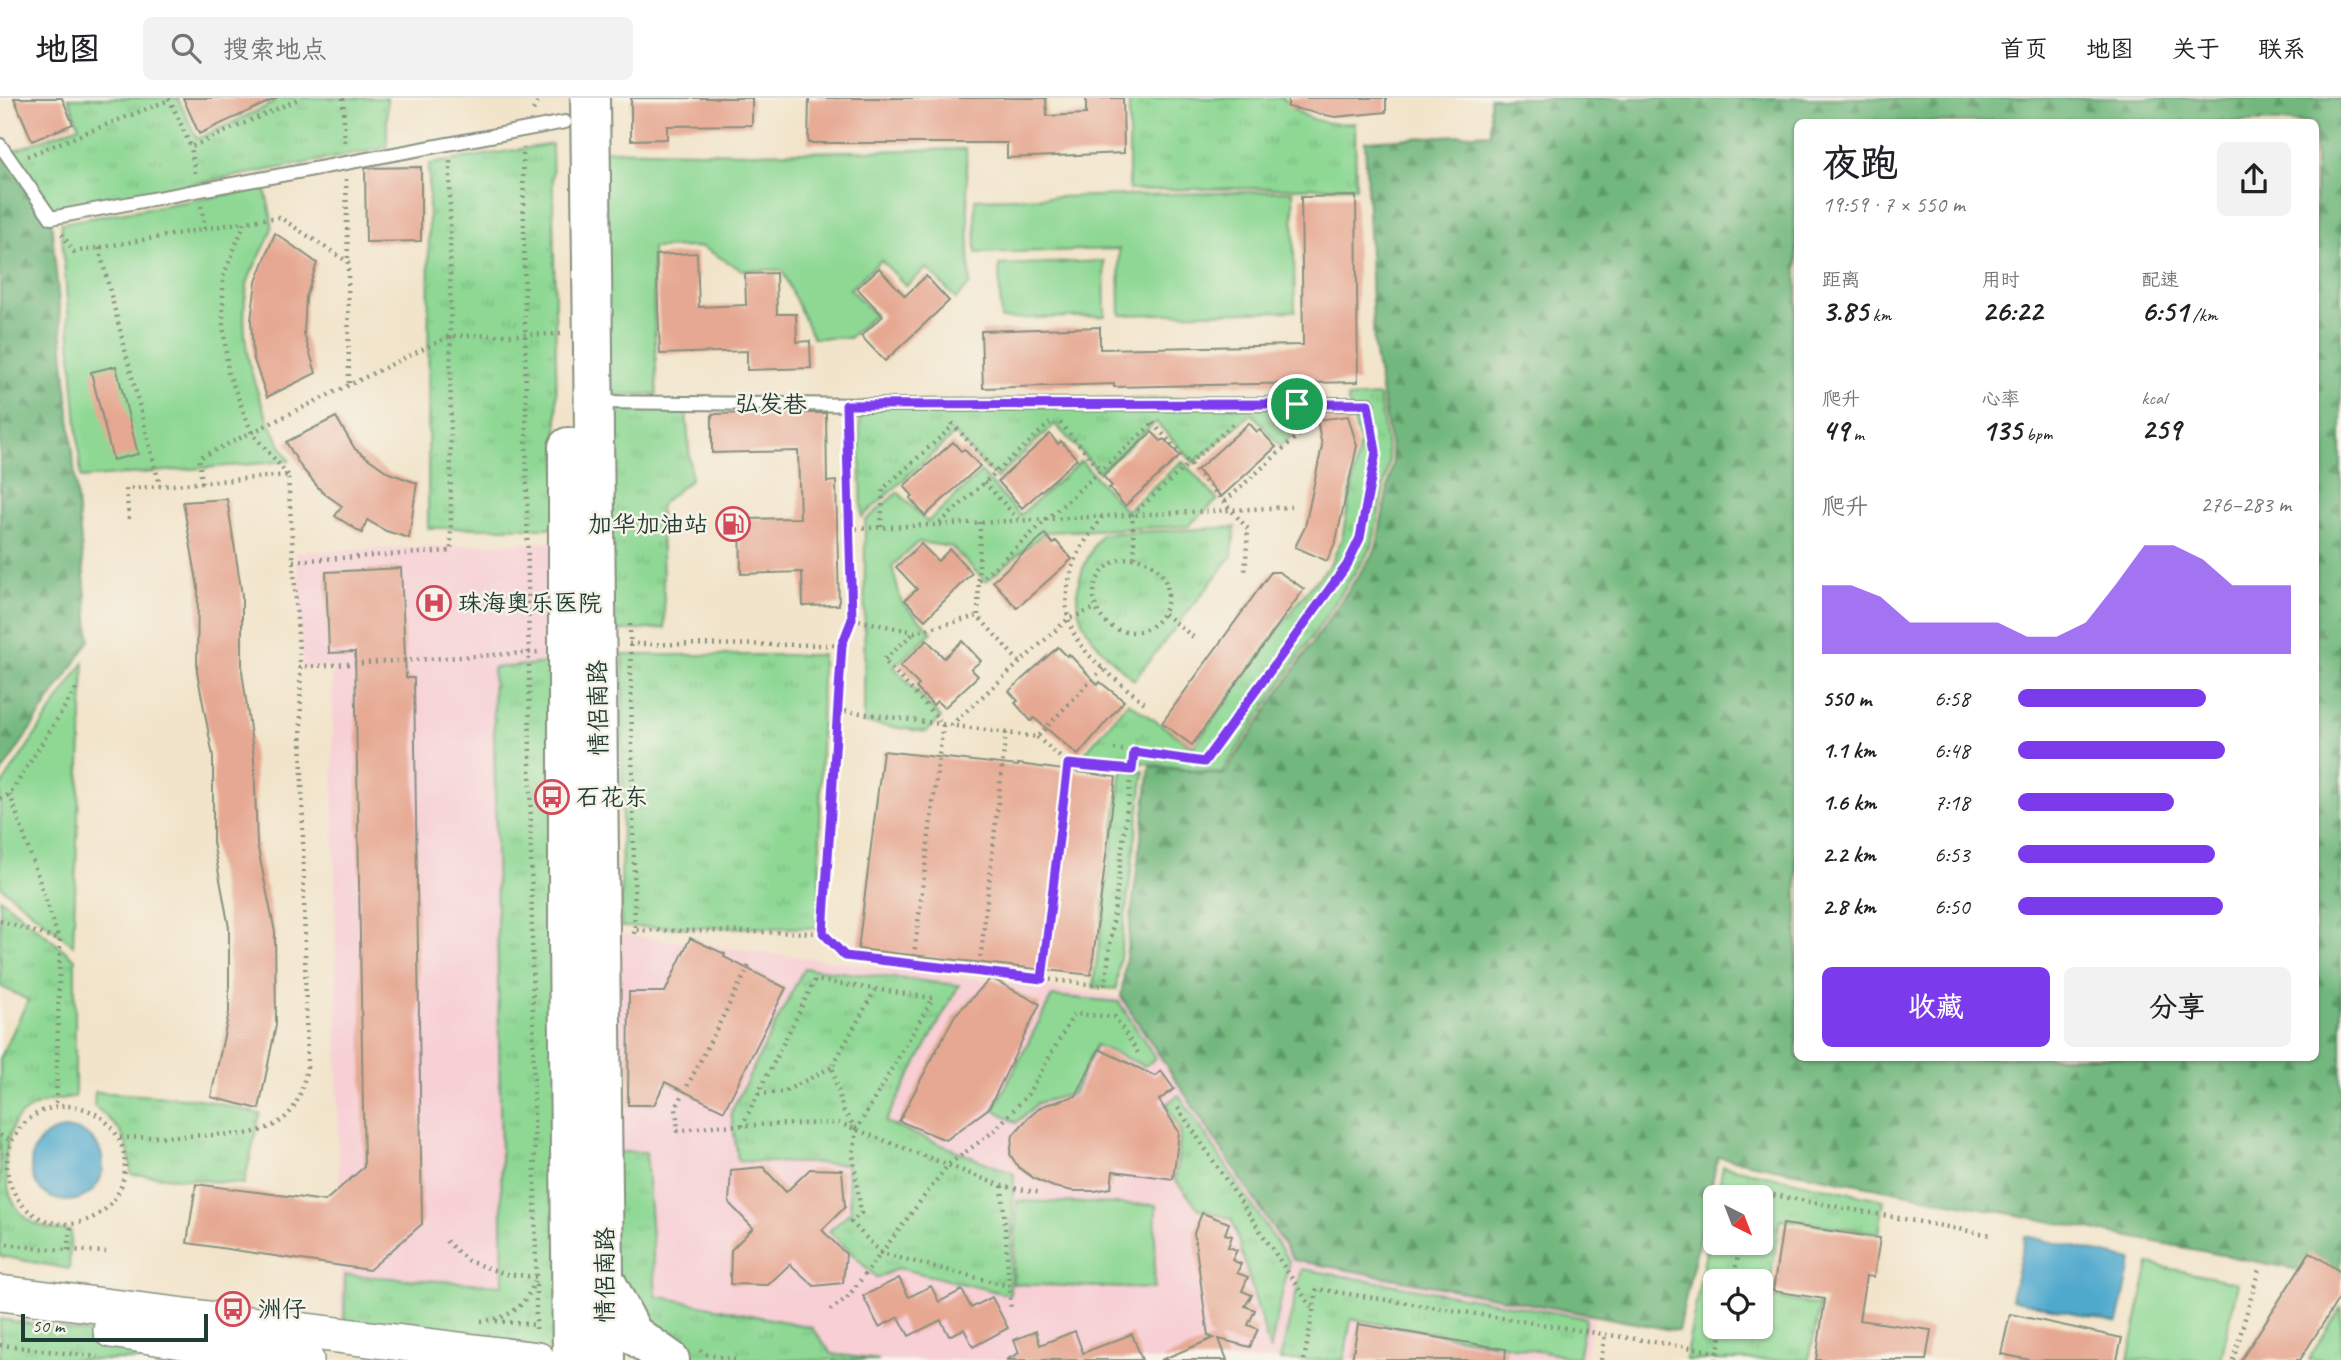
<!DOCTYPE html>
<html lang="zh">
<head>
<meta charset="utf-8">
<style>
  :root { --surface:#fff; --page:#f2f2f2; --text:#202124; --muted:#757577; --line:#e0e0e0; --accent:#7c3aed }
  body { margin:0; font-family:Caveat,"LXGW WenKai TC",sans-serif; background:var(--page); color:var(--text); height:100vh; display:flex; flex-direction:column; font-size:26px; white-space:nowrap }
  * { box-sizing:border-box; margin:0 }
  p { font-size:23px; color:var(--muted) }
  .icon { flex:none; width:38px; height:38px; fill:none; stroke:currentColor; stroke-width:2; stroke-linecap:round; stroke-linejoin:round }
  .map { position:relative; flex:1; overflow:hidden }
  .details { position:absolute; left:1794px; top:21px; width:525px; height:942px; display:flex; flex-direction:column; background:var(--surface); border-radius:10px; box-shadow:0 2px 5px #0004 }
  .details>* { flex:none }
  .needle { width:46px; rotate:138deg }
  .fabs { position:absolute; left:1703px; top:1087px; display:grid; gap:14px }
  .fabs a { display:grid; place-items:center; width:70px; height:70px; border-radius:10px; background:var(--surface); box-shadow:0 2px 5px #0004; font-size:35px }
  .scale { position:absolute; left:21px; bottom:18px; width:187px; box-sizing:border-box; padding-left:7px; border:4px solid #1f3d34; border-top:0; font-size:19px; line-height:24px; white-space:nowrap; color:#1f3d34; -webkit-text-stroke:5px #f7f3e8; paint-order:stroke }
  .pin { position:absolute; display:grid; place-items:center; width:60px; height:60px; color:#fff; margin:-30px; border:4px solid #fff; border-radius:50%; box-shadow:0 2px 7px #0007 }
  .round { display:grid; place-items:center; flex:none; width:74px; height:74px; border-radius:10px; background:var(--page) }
  .overview { display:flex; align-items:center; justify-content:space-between; height:119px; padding:0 28px }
  h1 { font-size:38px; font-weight:700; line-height:52px }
  .figures { display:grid; grid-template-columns:repeat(3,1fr); gap:10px; height:119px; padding:7px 28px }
  .figures div { display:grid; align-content:center }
  .figures b { font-size:30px; font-weight:700 }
  .figures small { font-size:19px; font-weight:400 }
  .figures p { font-size:19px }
  .chart { height:196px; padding:14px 28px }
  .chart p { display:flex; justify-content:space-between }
  .chart svg { width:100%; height:126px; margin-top:7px; fill:var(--accent); opacity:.7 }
  .button { display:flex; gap:14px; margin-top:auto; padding:14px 28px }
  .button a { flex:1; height:80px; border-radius:10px; background:var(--accent); color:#fff; font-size:28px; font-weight:700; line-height:80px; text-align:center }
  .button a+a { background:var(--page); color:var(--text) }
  ul { padding:0 28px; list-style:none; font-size:23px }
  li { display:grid; grid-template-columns:112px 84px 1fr; align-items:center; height:52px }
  li i { height:18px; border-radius:9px; background:var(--accent) }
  header { display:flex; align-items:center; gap:42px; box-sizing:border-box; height:98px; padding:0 35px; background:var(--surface); border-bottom:2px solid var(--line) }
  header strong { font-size:33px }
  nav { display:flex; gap:38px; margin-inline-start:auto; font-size:24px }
  .search { width:490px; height:63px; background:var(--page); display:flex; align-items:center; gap:18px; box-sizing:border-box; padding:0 24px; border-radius:10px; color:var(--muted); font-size:26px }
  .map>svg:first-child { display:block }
</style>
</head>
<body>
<header>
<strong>地图</strong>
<div class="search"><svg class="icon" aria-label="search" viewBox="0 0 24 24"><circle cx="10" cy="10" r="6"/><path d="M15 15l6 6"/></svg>搜索地点</div>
<nav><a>首页</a><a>地图</a><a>关于</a><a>联系</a></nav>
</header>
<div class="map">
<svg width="2341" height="1262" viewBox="0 0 2341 1262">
  <defs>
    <pattern id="grass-tufts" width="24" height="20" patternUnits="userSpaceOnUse" patternTransform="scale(1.75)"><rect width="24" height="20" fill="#8ed894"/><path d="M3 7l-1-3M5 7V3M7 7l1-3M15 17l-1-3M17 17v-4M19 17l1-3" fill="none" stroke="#7aba80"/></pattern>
    <pattern id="forest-firs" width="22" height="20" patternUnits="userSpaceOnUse" patternTransform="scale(1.75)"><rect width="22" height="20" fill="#72b87e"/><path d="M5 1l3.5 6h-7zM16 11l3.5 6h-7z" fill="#5d9768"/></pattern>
  </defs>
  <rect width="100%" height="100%" fill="#f7f3e8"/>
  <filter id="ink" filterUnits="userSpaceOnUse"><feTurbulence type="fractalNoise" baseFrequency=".0143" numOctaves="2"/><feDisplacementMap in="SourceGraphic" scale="14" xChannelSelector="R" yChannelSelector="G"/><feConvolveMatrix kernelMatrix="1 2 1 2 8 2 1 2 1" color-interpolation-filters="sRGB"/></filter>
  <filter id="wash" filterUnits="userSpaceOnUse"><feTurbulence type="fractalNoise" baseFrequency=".00686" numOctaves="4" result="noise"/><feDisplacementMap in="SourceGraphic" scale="28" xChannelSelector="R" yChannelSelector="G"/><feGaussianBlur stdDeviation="1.57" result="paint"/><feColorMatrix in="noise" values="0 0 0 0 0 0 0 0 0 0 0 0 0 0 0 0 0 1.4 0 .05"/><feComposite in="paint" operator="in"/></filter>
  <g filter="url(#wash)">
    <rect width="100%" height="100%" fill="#f2e4ca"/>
    <g fill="#f7cfd5">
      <path d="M568 443 572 1262 341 1237 332 570 303 571 297 454Z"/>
      <path d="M601 834 1120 899 1294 1162 1594 1218 1584 1262H670L633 1236Z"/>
    </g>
    <g fill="url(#grass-tufts)" stroke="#568a64" stroke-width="2" fill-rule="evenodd">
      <path d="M68 0H178L197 41 274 5 272 0H387V50L53 112 13 53 79 28Z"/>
      <path d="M1158 0H1283C1303 23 1326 27 1355 25L1356 89 1129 92V2Z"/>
      <path d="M552 46 559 430H428L429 66Z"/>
      <path d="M1379 298 1389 363 1372 449 1221 675 1083 657 1128 604 1193 649 1306 494 1330 467 1342 440 1360 345 1347 300Z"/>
      <path d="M1307 299 1309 323 1280 348 1252 315 1194 365 1156 324 1099 374 1055 326 996 381 955 336 862 419 859 304Z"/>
      <path d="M686 309 691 381 660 407 665 530 603 534 601 311Z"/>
      <path d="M1235 429 1232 458 1134 582C1077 532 1057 506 1101 436Z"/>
      <path d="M623 557H822L819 830 621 829Z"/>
      <path d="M560 564 567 1262 344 1233 345 1177 503 1187 493 570Z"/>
      <path d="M1122 671 1144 673 1116 891 1093 889Z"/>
      <path d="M0 800 75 861V999C56 1001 30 1005 16 1022 0 1051 0 1102 30 1123 42 1130 57 1132 71 1133L69 1171 0 1158V961L28 902 0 888Z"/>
      <path d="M804 870 959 887 885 1024 1014 1076 1010 1197 898 1170 877 1180 829 1133 851 1113 846 1066 738 1063 731 1014Z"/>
      <path d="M95 994 200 1001 260 1016 244 1086 131 1076C130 1041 121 1030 94 1008Z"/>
      <path d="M1179 997 1289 1163 1270 1253 1232 1121 1199 1111 1175 1082 1181 1034 1166 1006Z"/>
      <path d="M612 1054H646L656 1198 811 1229 832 1256 879 1262H680L611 1178Z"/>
      <path d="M1723 1068 1884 1102 1879 1135 1780 1121 1768 1198 1820 1208 1809 1262H1685L1715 1107V1144H1760V1099H1717ZM1715 1183H1760V1228H1715Z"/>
      <path d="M1302 1171 1586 1220 1578 1260 1351 1221 1344 1262H1280Z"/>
      <path d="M2341 1209V1262H2308Z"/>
      <path d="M0 1221 261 1262H0Z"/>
    </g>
    <g fill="url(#forest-firs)" stroke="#487a59" stroke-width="2" fill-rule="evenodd">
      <path d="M1490 0H2341V1180L1718 1059 1678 1233 1294 1162 1121 899 1150 668 1223 677 1376 451 1393 363 1374 250 1365 43 1490 35ZM1797 24H2315V959H1797Z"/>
      <path d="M0 48 51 120 90 542 0 677Z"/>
    </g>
    <g fill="#8ed894" stroke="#568a64" stroke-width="2">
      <path d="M966 51 970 186 956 201 927 170 906 188 881 162 850 191 875 217 849 240H813L782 172H742L702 149 652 150 657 296 602 298 598 52 750 55Z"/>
      <path d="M265 90C267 102 272 116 272 128 271 144 250 170 247 187 236 247 259 313 290 363L81 380 61 125Z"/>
      <path d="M1293 93 1295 213 1120 217 1119 151 976 155 975 101Z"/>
      <path d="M1104 163 1105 218 1001 221 999 167Z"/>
      <path d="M1081 363 1126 413 1182 363 1218 402 1188 428 1045 434 986 484 952 449 918 444 892 468 901 503 932 534 894 569 941 620 926 634 864 625 865 423 898 394 927 424 981 374 1020 417Z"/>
      <path d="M84 564 73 847 0 788V690Z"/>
      <path d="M1052 898 1119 904 1156 961 1144 968 1096 947 1073 996 1038 1005 1016 1025 994 1011Z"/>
      <path d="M1017 1103 1156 1107 1154 1191 1013 1186Z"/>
      <path d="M2149 1166 2238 1185 2221 1262H2128Z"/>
    </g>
    <g fill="#4fa9cd" stroke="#377380" stroke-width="2">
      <circle cx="67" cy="1067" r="36"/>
      <path d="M2025 1138 2132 1162 2118 1225 2011 1201Z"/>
    </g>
    <g id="blocks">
      <g fill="#e6a892">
        <path d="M14 0H62L73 26 32 43Z"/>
        <path d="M183 0H277L199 36Z"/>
        <path d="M631 0H752V27L667 28V41L631 42Z"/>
        <path d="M809 0H1046L1047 18 1086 16V0H1123L1124 55 1007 60V45H808Z"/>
        <path d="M1288 0H1386V14L1335 19 1288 9Z"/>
        <path d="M421 69V143L366 144 365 70Z"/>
        <path d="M1356 98 1358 284 1114 289V286L983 290 981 233 1100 229V251L1303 247 1301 99Z"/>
        <path d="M275 135 317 165 306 199 304 236 316 275 267 299 253 259 251 222 256 184Z"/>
        <path d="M697 155 699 209 746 207 745 176 776 175 777 216H796L797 244 810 243 811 270 747 272V253L660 256 656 157Z"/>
        <path d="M879 170 905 198 926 178 949 203 885 263 861 238 883 218 857 190Z"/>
        <path d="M116 268 138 356 113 362 91 274Z"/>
        <path d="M761 315H826L827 384 836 383 839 507 803 508 802 474 741 476 740 421 800 420 798 353 712 355V316Z"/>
        <path d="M1348 318 1357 348 1336 443 1327 463 1295 449 1305 429 1322 348 1317 322Z"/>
        <path d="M336 319 355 351 389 375 417 385 409 440 386 433 367 422 362 435 335 418 342 408 322 394 301 369 286 344Z"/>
        <path d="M1249 325 1257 334 1260 332 1276 349 1221 399 1197 372Z"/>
        <path d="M1152 334 1161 343 1164 341 1180 358 1125 408 1109 390 1112 388 1103 378Z"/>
        <path d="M1050 336 1058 346 1061 343 1077 361 1022 410 998 383Z"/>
        <path d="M953 344 961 353 964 351 980 368 925 418 910 400 913 398 904 388Z"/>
        <path d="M227 401 242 497V573L254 660 257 746 275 834 276 927 259 1011 211 999 229 914V830L213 744V658L197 574 198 489 183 404Z"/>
        <path d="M1045 436 1053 446 1056 443 1072 461 1017 510 993 483Z"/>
        <path d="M921 446 938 463 950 451 972 475 925 522 905 502 917 491 896 469Z"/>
        <path d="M401 470 406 580H414L422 1126 369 1172 187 1145 196 1086 325 1103 364 1069 355 554 329 555 326 474Z"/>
        <path d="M1271 474H1279L1304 491 1192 647 1162 625Z"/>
        <path d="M927 542 944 560 962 543 981 563 971 571 978 578 944 610 937 603 933 607 916 590 919 587 900 568Z"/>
        <path d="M1058 549 1067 558 1069 556 1098 587 1100 584 1124 603 1078 657 1034 620 1031 623 1015 605 1018 603 1009 593Z"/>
        <path d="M883 653 1018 668V666L1116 679 1091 877 858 851Z"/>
        <path d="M690 840 725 856 724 859 786 890 724 1013 665 984 654 1007H628L629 894H665Z"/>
        <path d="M991 880 1040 906 989 1010 946 1042 899 1023 955 917Z"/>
        <path d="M1099 951 1155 978 1161 973 1174 991 1159 1002 1179 1034 1173 1081 1113 1073 1111 1090 1095 1093H1073L1054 1089 1035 1081 1018 1069 1010 1056 1013 1037 1027 1021 1042 1008 1076 998Z"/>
        <path d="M763 1069 786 1094 810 1071 842 1072 845 1109 822 1132 846 1156 843 1185 814 1188 790 1166 768 1187 730 1186 731 1152 753 1130 729 1105 731 1072Z"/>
        <path d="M1202 1115 1229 1125 1225 1136 1232 1138 1228 1149 1237 1152 1232 1162 1241 1166 1237 1175 1248 1179 1242 1193 1252 1197 1245 1208 1255 1212 1248 1227 1258 1231 1250 1249 1219 1241 1227 1262H1161L1214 1240 1208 1238 1194 1135Z"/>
        <path d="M1783 1126 1880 1140 1874 1179 1866 1178 1859 1222 1931 1232 1926 1262H1816L1825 1201 1773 1193Z"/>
        <path d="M2310 1154 2341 1174V1197L2300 1262H2241Z"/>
        <path d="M899 1180 909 1199 931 1188 939 1204 962 1192 971 1210 992 1199 1008 1230 973 1249 964 1231 949 1238 941 1222 909 1238 899 1219 879 1229 863 1198Z"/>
        <path d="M2010 1216 2122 1240 2117 1262H2030L2001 1256Z"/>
        <path d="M1358 1226 1506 1251 1505 1262H1352Z"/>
        <path d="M1036 1233 1040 1247 1075 1233 1083 1255 1132 1236 1142 1262H1006L1019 1255 1014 1242Z"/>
      </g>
    </g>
  </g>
  <g filter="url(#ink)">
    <use href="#blocks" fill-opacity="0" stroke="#88907f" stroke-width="2"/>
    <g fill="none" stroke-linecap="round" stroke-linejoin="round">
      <g stroke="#88907f" stroke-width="16">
        <g id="lane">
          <path d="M0 47 51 120 565 24"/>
          <path d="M598 304 875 307 1368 306"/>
        </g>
      </g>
      <g stroke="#88907f" stroke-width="38">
        <g id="secondary">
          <path d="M0 1195 538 1262"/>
          <path d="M111 1232 306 1262"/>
        </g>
      </g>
      <g stroke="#88907f" stroke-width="42">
        <path id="primary" d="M605 1182 633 1236 670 1262"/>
      </g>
      <g stroke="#88907f" stroke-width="42">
        <g id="highway">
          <path d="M590 0 605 1262"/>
          <path d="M568 349V840L572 1262"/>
        </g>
      </g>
      <g stroke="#88907f" stroke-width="4.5" stroke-dasharray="2 5" stroke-linecap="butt">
        <path d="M169 0 191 49"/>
        <path d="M343 0 345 48"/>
        <path d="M533 12 540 0"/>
        <path d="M27 58 169 2"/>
        <path d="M195 75 191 49 301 0"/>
        <path d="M346 81 348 163"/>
        <path d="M201 108 205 131"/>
        <path d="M62 136 74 154 244 124"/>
        <path d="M99 150 160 388"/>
        <path d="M952 325 996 374"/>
        <path d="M1060 325 1101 372"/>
        <path d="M1153 325 1248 431 1245 476"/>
        <path d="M288 377 252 335 228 274 223 225V179L245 124 279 119 348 164 349 288"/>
        <path d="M984 384 1019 422"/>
        <path d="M202 385 199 360 450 238 564 236"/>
        <path d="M1225 403 1300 336"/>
        <path d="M1102 419C1093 432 1082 446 1076 461 1045 538 1095 563 1147 607"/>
        <path d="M129 421 126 391 288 377 300 569"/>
        <path d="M980 424 978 518 1020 565"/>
        <path d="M940 425 1050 325"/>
        <path d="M881 429 883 391 954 327"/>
        <path d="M849 431 1291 409"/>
        <path d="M1135 459 1132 417 1235 324"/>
        <circle cx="1131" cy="497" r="37"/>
        <path d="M293 463 451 453 450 63"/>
        <path d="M979 483 1152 326"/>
        <path d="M1164 516 1196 541"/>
        <path d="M852 521 915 534 978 518"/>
        <path d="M630 526 635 832 633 839"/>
        <path d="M629 546 842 547 823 835 633 832"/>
        <path d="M842 547 852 521 846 322"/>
        <path d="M838 612 1037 639 1103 570"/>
        <path d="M951 627 1068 521 1096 510"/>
        <path d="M1037 639 1068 666"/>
        <path d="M1114 651 1204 664 1347 467 1360 440 1376 354 1371 324"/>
        <path d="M10 696 59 841"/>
        <path d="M0 701 10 696 76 591"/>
        <path d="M0 823 60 842 56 1008"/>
        <path d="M823 835 845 858 1105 888 1134 654"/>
        <path d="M913 865 943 626 884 562 915 534"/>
        <path d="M749 868 676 1010 678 1033 712 1028 839 1025 1002 1088 1042 1095"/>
        <path d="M979 873 1006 634"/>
        <path d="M1042 881 1068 666 1132 672"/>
        <path d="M758 996 783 994 832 969"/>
        <circle cx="66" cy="1067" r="59"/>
        <path d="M1178 1010 1313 1212"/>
        <path d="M742 1028 815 882 933 900 857 1031 853 1057 861 1115 851 1124 881 1155 1009 1188"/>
        <path d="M856 1031 843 1012 832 969 875 892"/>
        <path d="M0 1037 12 1043"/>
        <path d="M120 1040 245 1036C289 1028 298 1011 307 970L300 569 540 554"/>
        <path d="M1002 1088 1011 1213"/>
        <path d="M1751 1099 1752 1093 1991 1137"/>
        <path d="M446 1143 468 1163 505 1176 538 1179"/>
        <path d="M0 1145 36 1150 106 1154"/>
        <path d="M68 1152 71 1127"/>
        <path d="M1733 1183 1741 1144"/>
        <path d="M536 1187V1234"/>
        <path d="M830 1212 847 1200 948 1067 994 1033 1028 996 1074 916 1115 919 1140 958"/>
        <path d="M481 1223C511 1221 527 1207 536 1179L523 50"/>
        <path d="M496 1223 536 1227"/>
        <path d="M0 1247 98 1259"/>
        <path d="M700 1252 705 1256 736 1262"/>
        <path d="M1304 1262 1317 1191 1718 1254"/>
        <path d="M1601 1262 1605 1236"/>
        <path d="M1716 1262 1723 1228"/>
        <path d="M2233 1262 2259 1172"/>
      </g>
      <use href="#lane" stroke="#fff" stroke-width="12"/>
      <use href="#secondary" stroke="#fff" stroke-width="35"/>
      <use href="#primary" stroke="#fff" stroke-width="38"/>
      <use href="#highway" stroke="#fff" stroke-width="38"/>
    </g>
  </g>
  <g fill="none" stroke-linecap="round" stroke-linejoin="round" filter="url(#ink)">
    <g stroke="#fff" stroke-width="14">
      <path id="route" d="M1297 306H1368L1376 354 1360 440 1347 467 1204 664 1134 654 1132 672 1068 666 1042 881 845 858 823 835 842 547 852 521 846 307Z"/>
    </g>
    <use href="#route" stroke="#7c3aed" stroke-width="9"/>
  </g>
  <defs>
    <g id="fuel-ring" transform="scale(1.75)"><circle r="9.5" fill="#f7f3e8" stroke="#d1495b" stroke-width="1.5"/><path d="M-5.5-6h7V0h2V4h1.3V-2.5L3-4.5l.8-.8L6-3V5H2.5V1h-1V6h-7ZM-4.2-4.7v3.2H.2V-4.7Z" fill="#d1495b"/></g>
    <g id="hospital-ring" transform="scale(1.75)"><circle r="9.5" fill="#f7f3e8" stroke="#d1495b" stroke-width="1.5"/><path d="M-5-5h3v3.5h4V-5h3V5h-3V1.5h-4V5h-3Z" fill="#d1495b"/></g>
    <g id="bus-ring" transform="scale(1.75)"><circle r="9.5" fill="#f7f3e8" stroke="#d1495b" stroke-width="1.5"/><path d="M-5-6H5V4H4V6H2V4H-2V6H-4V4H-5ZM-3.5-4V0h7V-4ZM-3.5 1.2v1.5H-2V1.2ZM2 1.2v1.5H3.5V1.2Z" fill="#d1495b"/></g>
  </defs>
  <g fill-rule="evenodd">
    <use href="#fuel-ring" x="733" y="426"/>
    <use href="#hospital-ring" x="434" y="505"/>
    <use href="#bus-ring" x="552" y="699"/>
    <use href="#bus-ring" x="233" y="1211"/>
  </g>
  <g text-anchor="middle" stroke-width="5" stroke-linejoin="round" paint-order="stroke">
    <g font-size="24" fill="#1f3d34" stroke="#f7f3e8">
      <text transform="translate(771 306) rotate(1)" y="8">弘发巷</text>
      <text transform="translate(598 610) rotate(-91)" y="8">情侣南路</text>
      <text transform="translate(605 1177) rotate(-90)" y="8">情侣南路</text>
    </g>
    <g font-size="24" fill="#1f3d34" stroke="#f7f3e8" text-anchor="start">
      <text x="708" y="434" text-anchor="end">加华加油站</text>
      <text x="458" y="513">珠海奥乐医院</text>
      <text x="576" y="707">石花东</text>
      <text x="258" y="1219">洲仔</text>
    </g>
  </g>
</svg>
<div class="fabs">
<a><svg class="needle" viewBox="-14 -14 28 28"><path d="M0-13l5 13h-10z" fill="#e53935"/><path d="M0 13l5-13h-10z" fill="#757577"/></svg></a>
<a><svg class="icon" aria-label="locate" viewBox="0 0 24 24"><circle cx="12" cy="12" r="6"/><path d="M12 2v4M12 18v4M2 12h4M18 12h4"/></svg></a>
</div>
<div class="scale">50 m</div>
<div class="pin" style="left:1297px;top:306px;background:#1e9e55"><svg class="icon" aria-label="arrive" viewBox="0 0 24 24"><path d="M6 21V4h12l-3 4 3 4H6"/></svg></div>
<section class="details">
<div class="overview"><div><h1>夜跑</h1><p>19:59 · 7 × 550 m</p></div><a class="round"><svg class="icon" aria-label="share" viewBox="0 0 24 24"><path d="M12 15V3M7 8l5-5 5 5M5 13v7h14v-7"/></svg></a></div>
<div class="figures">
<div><p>距离</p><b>3.85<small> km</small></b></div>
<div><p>用时</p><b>26:22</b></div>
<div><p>配速</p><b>6:51<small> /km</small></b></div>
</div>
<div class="figures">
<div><p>爬升</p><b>49<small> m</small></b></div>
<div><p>心率</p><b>135<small> bpm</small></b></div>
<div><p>kcal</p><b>259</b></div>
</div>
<div class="chart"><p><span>爬升</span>276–283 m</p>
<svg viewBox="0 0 160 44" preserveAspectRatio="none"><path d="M0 44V20L10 20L20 24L30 33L40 33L50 33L60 33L70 38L80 38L90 33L100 20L110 6L120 6L130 11L140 20L150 20L160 20V44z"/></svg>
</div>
<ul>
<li><b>550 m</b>6:58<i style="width:69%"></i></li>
<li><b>1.1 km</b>6:48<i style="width:76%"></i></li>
<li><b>1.6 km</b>7:18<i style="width:57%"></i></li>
<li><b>2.2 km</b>6:53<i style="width:72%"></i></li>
<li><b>2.8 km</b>6:50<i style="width:75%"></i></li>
</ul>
<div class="button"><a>收藏</a><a>分享</a></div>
</section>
</div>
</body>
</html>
